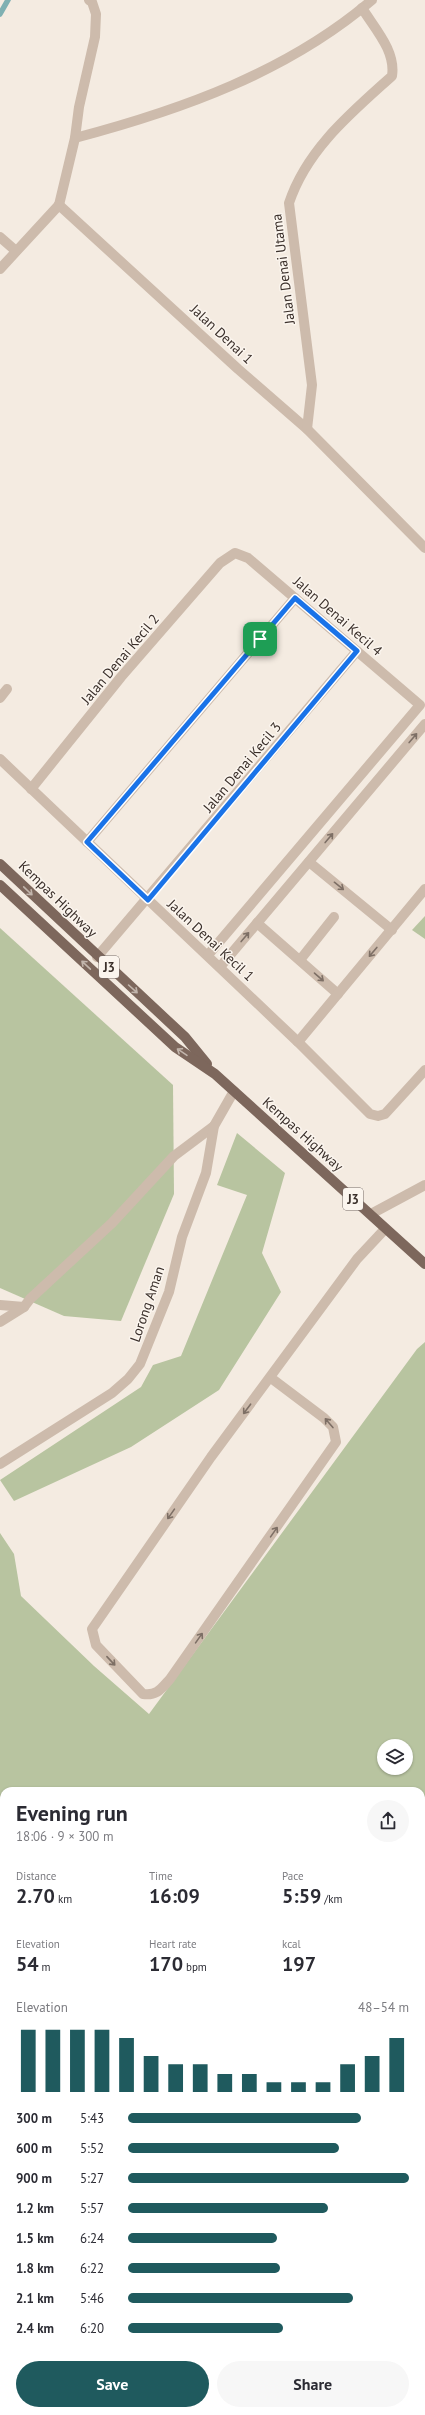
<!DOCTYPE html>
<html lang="en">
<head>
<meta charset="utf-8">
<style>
  :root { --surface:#fff; --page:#f7f7f7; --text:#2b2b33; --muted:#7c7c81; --accent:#1f5a5e }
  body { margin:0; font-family:"PT Sans",sans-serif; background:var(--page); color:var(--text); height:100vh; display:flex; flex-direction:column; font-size:15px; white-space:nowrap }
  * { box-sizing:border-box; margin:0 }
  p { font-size:13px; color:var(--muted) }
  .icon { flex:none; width:22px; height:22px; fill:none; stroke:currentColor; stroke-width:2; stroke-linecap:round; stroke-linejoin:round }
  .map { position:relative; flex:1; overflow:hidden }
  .sheet { position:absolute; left:0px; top:1787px; width:425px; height:628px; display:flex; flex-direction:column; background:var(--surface); border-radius:12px 12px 0 0; box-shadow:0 1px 3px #0004 }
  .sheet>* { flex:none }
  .controls { position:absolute; left:377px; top:1739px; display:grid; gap:8px }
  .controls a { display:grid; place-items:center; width:36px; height:36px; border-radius:50%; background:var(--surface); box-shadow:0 1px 3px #0004; font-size:20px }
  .pin { position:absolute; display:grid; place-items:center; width:34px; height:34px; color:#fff; margin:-17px; border-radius:8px; box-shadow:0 2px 6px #0006 }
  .round { display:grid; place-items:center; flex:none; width:42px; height:42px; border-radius:21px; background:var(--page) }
  .overview { display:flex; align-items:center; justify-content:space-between; height:68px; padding:0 16px }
  h1 { font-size:22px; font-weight:600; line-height:30px }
  .metrics { display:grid; grid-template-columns:repeat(3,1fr); gap:6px; height:68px; padding:4px 16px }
  .metrics div { display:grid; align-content:center }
  .metrics b { font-size:20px; font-weight:600 }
  .metrics small { font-size:11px; font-weight:400 }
  .metrics p { font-size:11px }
  .chart { height:112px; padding:8px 16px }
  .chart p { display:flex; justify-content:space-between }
  .chart svg { width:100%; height:72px; margin-top:4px; stroke:var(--accent); stroke-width:6 }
  .cta { display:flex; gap:8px; margin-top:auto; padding:8px 16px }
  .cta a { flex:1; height:46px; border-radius:24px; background:var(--accent); color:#fff; font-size:16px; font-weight:600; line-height:46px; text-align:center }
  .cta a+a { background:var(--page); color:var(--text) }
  ul { padding:0 16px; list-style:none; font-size:13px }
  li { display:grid; grid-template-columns:64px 48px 1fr; align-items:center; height:30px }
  li i { height:10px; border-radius:5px; background:var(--accent) }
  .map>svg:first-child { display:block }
</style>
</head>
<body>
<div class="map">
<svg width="425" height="2415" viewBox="0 0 425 2415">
  <rect width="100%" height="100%" fill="#f4ebe1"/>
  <g fill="#b8c4a0" fill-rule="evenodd">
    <path d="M425 916V939L412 930Z"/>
    <path d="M0 928 173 1085 174 1194 121 1321 64 1316 0 1288Z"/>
    <path d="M237 1133 285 1173 262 1253 281 1292 219 1390 131 1447 14 1501 0 1480 141 1387 153 1365 181 1356 247 1195 217 1185Z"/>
    <path d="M425 1342V1911L421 1915V1791H4V1916L0 1915V1533L14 1554 21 1596 94 1666 149 1714 417 1349ZM384 1746H406V1768H384Z"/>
    <path d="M421 1973 425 1978V2254L421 2260Z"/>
    <path d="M425 2327V2415H356L360 2411H421V2333Z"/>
    <path d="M190 2411H320L317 2415H189Z"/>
  </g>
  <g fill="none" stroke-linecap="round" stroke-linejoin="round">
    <path stroke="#7fb0b2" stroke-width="5.5" d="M0 14 8 0"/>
    <g stroke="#cdbbac" stroke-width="10">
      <path d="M75 138C181 110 288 72 372 0"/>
      <path d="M59 205 238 369 307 429 425 548"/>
      <path d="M59 205 75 138 79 107 95 37 96 14 92 2 89 0"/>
      <path d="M0 237 16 251"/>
      <path d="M0 269 59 205"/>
      <path d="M307 429 312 385 289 203C307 149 351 113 392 76 396 51 375 29 362 8"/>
      <path d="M0 698 7 689"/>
      <path d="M0 759 298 1042 370 1114 378 1116 385 1114 425 1070"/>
      <path d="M31 789 121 677 220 563 235 553 248 558 420 705 208 955"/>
      <path d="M87 842 295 598"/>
      <path d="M309 862 392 930"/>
      <path d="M257 923 338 994"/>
      <path d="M97 957 357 651"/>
      <path d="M300 960 334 917"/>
      <path d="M220 967 425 724"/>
      <path d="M298 1042 425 889"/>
      <path d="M371 1214 425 1185"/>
      <path d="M0 1305 24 1307"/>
      <path d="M0 1322 24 1307 30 1299 112 1223 174 1156 214 1126"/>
      <path d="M271 1378 324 1418 333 1427 336 1442 170 1679C161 1689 157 1696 143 1694L96 1645 92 1629 211 1457 357 1259 385 1229"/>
      <path d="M0 1464 112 1393 128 1379 140 1364 169 1292 182 1237 206 1173 214 1126 234 1091"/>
      <path d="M0 1956 3 1950"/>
      <path d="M0 2101 4 2107"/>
      <path d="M0 2226 4 2215"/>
      <path d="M421 2303 425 2298"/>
      <path d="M153 2415 154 2411"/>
      <path d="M337 2415 340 2411"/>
    </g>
    <g stroke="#7d675c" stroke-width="10">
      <path d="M0 864 185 1037 207 1064"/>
      <path d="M0 885 175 1047 215 1074 425 1264"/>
    </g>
  </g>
  <defs><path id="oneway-shaft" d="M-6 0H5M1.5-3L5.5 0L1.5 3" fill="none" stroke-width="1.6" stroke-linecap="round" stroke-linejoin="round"/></defs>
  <g stroke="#7d6f65">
    <use href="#oneway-shaft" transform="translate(413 738) rotate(-50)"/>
    <use href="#oneway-shaft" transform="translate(329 838) rotate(-50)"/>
    <use href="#oneway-shaft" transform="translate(339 886) rotate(39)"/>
    <use href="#oneway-shaft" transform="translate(245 937) rotate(-50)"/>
    <use href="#oneway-shaft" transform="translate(373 952) rotate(130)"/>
    <use href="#oneway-shaft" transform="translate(319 977) rotate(41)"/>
    <use href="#oneway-shaft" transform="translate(247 1409) rotate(127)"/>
    <use href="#oneway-shaft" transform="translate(329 1423) rotate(-131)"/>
    <use href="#oneway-shaft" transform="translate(171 1514) rotate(125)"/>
    <use href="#oneway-shaft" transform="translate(274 1532) rotate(-55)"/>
    <use href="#oneway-shaft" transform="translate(199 1638) rotate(-55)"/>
    <use href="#oneway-shaft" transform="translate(111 1661) rotate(47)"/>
  </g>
  <g stroke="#c2b5ac">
    <use href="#oneway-shaft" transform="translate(28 891) rotate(44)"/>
    <use href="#oneway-shaft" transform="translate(86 965) rotate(-137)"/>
    <use href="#oneway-shaft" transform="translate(133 989) rotate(42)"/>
    <use href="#oneway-shaft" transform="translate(182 1052) rotate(-146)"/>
  </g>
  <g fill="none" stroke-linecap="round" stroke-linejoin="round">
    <g stroke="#fff" stroke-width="8">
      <path id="route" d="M295 598 357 651 148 900 87 842Z"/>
    </g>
    <use href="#route" stroke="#1a73e8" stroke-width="5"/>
  </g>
  <g text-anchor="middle" stroke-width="3" stroke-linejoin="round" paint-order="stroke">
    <g fill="#fbf5ee" stroke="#756b66" stroke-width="1">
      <rect x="99" y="956" width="20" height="22" rx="3"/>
      <rect x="343" y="1188" width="20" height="22" rx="3"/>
    </g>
    <g font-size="13" font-weight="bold" fill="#3b302b">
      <text x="109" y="972">J3</text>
      <text x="353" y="1204">J3</text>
    </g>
    <g font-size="14" fill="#3b302b" stroke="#fbf5ee">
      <text transform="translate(283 269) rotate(-97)" y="5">Jalan Denai Utama</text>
      <text transform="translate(222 334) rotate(43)" y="5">Jalan Denai 1</text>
      <text transform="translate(338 616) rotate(41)" y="5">Jalan Denai Kecil 4</text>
      <text transform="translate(120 659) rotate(-50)" y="5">Jalan Denai Kecil 2</text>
      <text transform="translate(242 767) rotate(-50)" y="5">Jalan Denai Kecil 3</text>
      <text transform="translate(58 899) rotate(44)" y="5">Kempas Highway</text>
      <text transform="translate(211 940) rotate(43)" y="5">Jalan Denai Kecil 1</text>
      <text transform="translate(303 1134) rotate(42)" y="5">Kempas Highway</text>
      <text transform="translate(147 1304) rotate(-71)" y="5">Lorong Aman</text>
    </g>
  </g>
</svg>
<div class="controls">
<a><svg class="icon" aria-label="layers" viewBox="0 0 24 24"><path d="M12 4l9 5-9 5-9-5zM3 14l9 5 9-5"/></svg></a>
</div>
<div class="pin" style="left:260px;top:639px;background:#1e9e55"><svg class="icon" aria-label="arrive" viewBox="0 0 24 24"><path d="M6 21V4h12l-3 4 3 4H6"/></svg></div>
<section class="sheet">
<div class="overview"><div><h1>Evening run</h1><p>18:06 · 9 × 300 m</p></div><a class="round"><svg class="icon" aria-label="share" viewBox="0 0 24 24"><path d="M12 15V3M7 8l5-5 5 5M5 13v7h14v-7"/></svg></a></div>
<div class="metrics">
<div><p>Distance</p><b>2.70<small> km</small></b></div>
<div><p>Time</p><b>16:09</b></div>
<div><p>Pace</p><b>5:59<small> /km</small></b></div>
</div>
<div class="metrics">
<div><p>Elevation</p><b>54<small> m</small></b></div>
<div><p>Heart rate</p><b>170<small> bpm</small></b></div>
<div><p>kcal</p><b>197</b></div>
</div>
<div class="chart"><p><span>Elevation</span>48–54 m</p>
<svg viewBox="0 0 160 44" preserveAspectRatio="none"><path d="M5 44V6M15 44V6M25 44V6M35 44V6M45 44V11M55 44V22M65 44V27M75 44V27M85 44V33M95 44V33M105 44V38M115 44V38M125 44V38M135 44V27M145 44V22M155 44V11"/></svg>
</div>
<ul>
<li><b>300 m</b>5:43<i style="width:83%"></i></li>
<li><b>600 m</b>5:52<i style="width:75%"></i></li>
<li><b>900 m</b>5:27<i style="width:100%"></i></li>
<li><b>1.2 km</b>5:57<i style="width:71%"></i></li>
<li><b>1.5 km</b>6:24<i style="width:53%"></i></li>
<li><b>1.8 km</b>6:22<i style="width:54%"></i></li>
<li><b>2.1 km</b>5:46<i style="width:80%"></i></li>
<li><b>2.4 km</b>6:20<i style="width:55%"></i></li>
</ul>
<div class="cta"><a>Save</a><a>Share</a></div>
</section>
</div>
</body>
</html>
